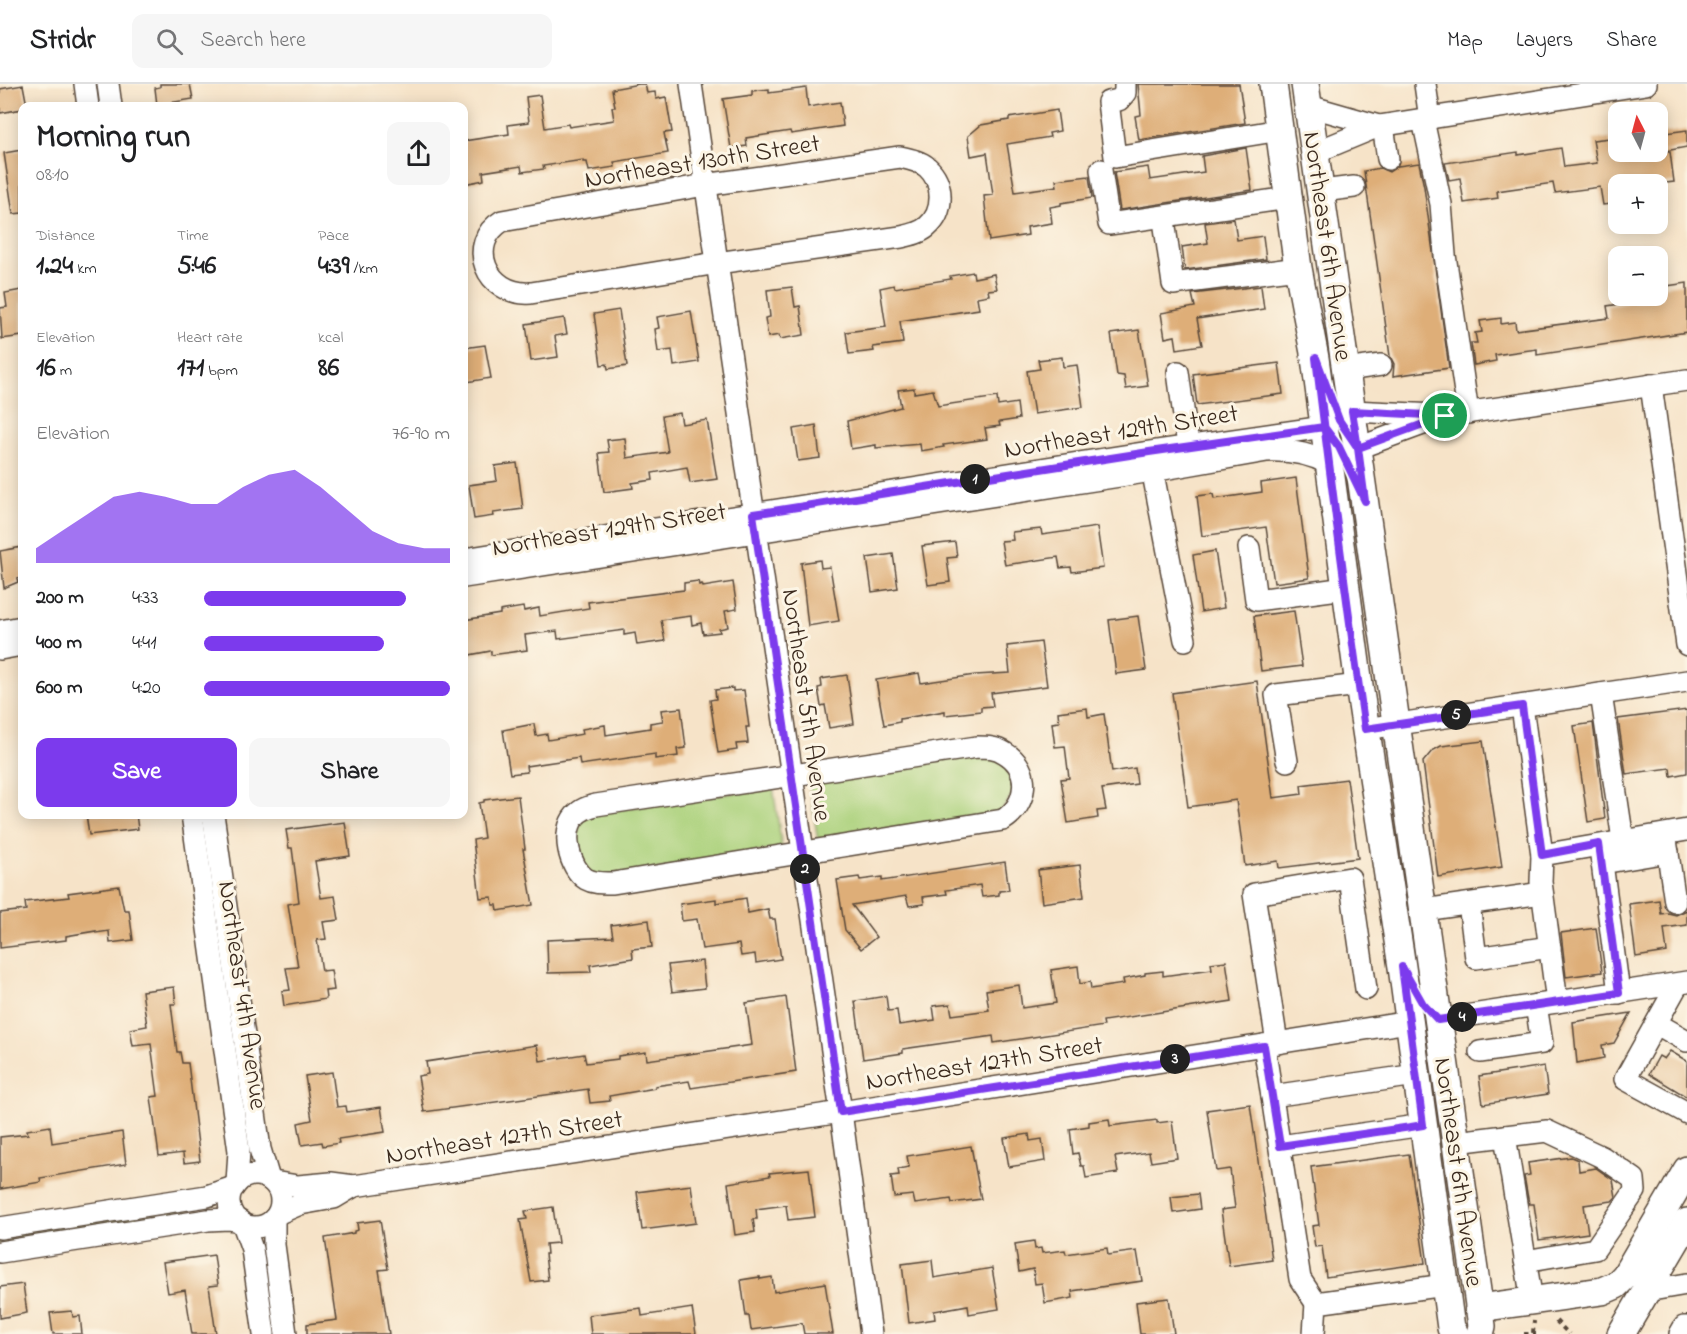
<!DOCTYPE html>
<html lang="en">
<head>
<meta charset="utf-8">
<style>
  :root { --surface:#fff; --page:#f6f6f6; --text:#202124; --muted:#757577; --line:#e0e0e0; --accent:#7c3aed }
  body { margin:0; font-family:"Indie Flower",sans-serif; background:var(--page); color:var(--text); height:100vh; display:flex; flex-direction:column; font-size:22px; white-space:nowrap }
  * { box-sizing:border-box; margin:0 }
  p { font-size:20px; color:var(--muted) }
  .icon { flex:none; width:33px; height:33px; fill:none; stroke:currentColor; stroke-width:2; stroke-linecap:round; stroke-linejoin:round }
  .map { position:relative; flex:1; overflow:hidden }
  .side { position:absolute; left:18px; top:18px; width:450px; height:717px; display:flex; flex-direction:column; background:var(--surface); border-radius:12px; box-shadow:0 3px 15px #0003 }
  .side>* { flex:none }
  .needle { width:39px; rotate:354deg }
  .tools { position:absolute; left:1608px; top:18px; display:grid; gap:12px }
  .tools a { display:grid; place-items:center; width:60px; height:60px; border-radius:12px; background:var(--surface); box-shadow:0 3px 15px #0003; font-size:30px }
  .pin { position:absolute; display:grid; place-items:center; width:51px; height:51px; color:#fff; margin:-26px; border:3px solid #fff; border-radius:50%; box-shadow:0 2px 6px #0007 }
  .km { position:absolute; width:30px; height:30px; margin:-15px; border-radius:50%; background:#222; color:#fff; font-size:16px; line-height:30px; text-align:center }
  .round { display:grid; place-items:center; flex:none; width:63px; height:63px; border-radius:12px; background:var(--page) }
  .overview { display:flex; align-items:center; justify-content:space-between; height:102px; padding:0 18px }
  h1 { font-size:33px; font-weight:800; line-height:45px }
  .figures { display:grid; grid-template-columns:repeat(3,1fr); gap:9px; height:102px; padding:6px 18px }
  .figures div { display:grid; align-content:center }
  .figures b { font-size:26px; font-weight:800 }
  .figures small { font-size:16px; font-weight:400 }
  .figures p { font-size:16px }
  .chart { height:168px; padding:12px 18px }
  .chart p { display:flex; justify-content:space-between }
  .chart svg { width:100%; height:108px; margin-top:6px; fill:var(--accent); opacity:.7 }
  .action { display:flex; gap:12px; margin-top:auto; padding:12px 18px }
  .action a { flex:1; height:69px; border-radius:12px; background:var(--accent); color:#fff; font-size:24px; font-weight:800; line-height:69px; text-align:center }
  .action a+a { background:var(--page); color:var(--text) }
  ul { padding:0 18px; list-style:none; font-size:20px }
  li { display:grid; grid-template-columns:96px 72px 1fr; align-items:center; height:45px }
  li i { height:15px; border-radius:8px; background:var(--accent) }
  header { display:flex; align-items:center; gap:36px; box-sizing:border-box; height:84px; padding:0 30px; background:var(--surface); border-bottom:2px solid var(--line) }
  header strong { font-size:28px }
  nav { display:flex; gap:33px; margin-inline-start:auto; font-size:21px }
  .search { width:420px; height:54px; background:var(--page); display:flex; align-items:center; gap:15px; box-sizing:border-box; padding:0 21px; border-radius:12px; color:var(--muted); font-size:22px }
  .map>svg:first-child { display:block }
</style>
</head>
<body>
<header>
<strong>Stridr</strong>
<div class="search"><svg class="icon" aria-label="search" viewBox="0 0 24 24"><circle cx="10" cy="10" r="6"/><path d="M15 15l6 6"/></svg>Search here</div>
<nav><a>Map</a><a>Layers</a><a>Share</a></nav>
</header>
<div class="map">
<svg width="1687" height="1250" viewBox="0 0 1687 1250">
  <rect width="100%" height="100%" fill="#fcf5e5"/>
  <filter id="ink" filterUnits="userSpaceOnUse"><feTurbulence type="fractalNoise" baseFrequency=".0167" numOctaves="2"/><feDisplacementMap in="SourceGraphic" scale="12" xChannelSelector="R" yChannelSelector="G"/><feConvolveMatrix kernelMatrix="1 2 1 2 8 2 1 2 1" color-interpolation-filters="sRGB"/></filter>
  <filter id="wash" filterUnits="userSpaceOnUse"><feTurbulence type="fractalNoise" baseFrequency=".008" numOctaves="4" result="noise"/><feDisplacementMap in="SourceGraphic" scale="24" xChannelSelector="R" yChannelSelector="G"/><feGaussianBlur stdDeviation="1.35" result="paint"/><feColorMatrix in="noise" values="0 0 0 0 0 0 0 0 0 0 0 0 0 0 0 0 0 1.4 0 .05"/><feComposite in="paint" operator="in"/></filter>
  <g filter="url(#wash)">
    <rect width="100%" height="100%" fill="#f6e3c8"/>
    <g fill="#abd17c" stroke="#737e4d" stroke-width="1.5">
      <path d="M962 670 995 672 1012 688 1015 707 998 731 818 757 809 699 814 695Z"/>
      <path d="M773 703 782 764 606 794 588 791 575 766 580 736 588 730Z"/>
      <path d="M188 1122 190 1133 0 1162V1151Z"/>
    </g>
    <g id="blocks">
      <g fill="#deae78">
        <path d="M160 0H190L193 15 157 21 155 4 160 3Z"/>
        <path d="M639 0H645L647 9 655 8 656 15 666 13 672 48 664 49 668 69 614 78 615 83 589 87 587 78H583V76L543 82 544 85 522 88 521 82 483 88 484 96 464 100V57L509 50 508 41 529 38 526 13 540 11 545 44 568 40 569 43 614 36 612 23H615L612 5Z"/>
        <path d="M1138 0H1239L1245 39 1139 56 1135 32 1141 31Z"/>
        <path d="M23 1 27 22H22V25L0 29V5Z"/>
        <path d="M806 4 808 23 840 18 843 42 791 50 790 47 746 54 747 62 731 64 723 15 752 11V7L769 5V9Z"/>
        <path d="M1057 26 1060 47 1049 49 1050 53 1007 60 1015 108 1057 102 1056 96 1089 92 1092 114 1061 119V121L1050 123 1052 139 1027 143 1028 151 989 157 984 112 993 111 987 69 971 72 968 52 981 41 1009 36V34Z"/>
        <path d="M1687 46V63L1660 68H1670L1674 98 1657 100H1618V119L1603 121 1600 103 1555 109 1553 99 1497 107 1498 114 1464 119 1460 94 1449 96 1445 79 1518 68V71L1561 64 1564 83 1597 79 1593 56 1610 54 1612 68H1658V50Z"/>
        <path d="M1246 64 1252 106 1120 126 1114 88 1148 83 1150 96 1204 88 1202 72Z"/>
        <path d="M22 66V129L13 130 4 69Z"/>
        <path d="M1419 79 1424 103 1449 284 1393 292 1394 280 1390 272 1364 87 1380 84 1389 88 1398 82Z"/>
        <path d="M1234 135 1237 156 1263 152 1266 175 1185 186 1182 163 1208 159 1205 139Z"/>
        <path d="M973 188 974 194 994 190 997 205 988 206 989 211 977 213 979 225 900 237 903 259 873 263 874 267 849 270 846 248 886 243 880 204 894 201 895 204 951 195 950 192Z"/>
        <path d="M1687 199V248L1537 271V265L1495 271 1496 277 1474 281 1471 259H1477L1475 249 1482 248 1480 237 1501 234V240L1515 238 1516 246 1609 234 1607 222 1662 214 1660 203Z"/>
        <path d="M1261 202 1264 225 1197 235 1202 261 1177 265 1175 252 1165 254 1161 229 1195 223 1192 210Z"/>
        <path d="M792 203 795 223 800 222 804 251 780 255 779 251 768 253 765 234 770 233 767 206Z"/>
        <path d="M22 206V252L2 255 0 224 7 223 5 209Z"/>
        <path d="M619 226 627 282 608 285 607 280 601 281 594 230Z"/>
        <path d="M691 227 699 278 674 282 672 266 658 268 655 245 659 244 657 233Z"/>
        <path d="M564 234 567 250 555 252 558 273 531 277 526 240Z"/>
        <path d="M1139 246 1148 302 1126 305 1124 292 1117 291 1111 250Z"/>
        <path d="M485 261 491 294 467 298 464 264Z"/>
        <path d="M1062 273 1063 283 1077 281 1083 323 1034 330 1027 287 1040 285 1038 276Z"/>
        <path d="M1279 279 1283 310 1197 321 1193 290Z"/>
        <path d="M914 304V309L933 306 938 322 997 313 998 322 1017 319 1019 335 999 338 1000 342 985 344 987 355 943 361 944 363 921 367 920 360 876 364V361L851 365 847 337 901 323 898 306Z"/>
        <path d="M680 329 682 340 707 336 717 395 690 399 687 383 652 389 653 396 632 399 633 404 604 408 599 369 609 368 607 356 625 354 627 374 668 368 662 332Z"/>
        <path d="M816 341 820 374 798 377 793 345Z"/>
        <path d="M517 379 523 425 493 429 494 432 474 435 469 401 497 397 495 382Z"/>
        <path d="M1296 394 1309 494 1274 499 1266 443 1202 452 1197 412 1213 410 1214 415 1262 408 1261 399Z"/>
        <path d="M1097 443 1103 484 1072 488 1071 483 1060 484 1058 473 1005 481 1001 457 1013 456 1012 448 1041 445 1042 451Z"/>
        <path d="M955 458 957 473 947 474 950 498 928 501 922 462Z"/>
        <path d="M22 463V494L17 495 18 498 4 504 0 467Z"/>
        <path d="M1215 467 1224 524 1201 528 1193 471Z"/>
        <path d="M893 470 898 504 872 508 867 474Z"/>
        <path d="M820 476 821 484 830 483 839 537 808 542 801 479Z"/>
        <path d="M698 497 699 501 702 500 703 503 733 498 737 525 725 527 728 543 719 545 720 548 703 550 701 539 692 541 691 532 661 536 665 557 637 561 635 549 624 551V546L558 555 557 547 525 551 527 566 491 571V567L464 572V536L500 530V527L523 523 524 527 539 524 540 532 589 524 588 518 684 506V499Z"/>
        <path d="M1294 527 1302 582 1261 587 1254 532Z"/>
        <path d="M1138 532 1146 586 1116 590 1109 536Z"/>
        <path d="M1041 558 1047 602 991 609 993 622 981 623V627L945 631V627L900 635V638L884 641 876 596 919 589 921 599 975 591 1010 589 1007 562Z"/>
        <path d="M847 591 854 640 829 644 825 621 821 622 818 604 822 603 821 595Z"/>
        <path d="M1257 597 1273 714 1302 710 1301 701 1347 695 1358 774 1279 784 1278 777 1245 782 1236 716 1188 723 1172 609Z"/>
        <path d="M733 604V607L744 606 749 643H746L748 659 736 660 737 666 718 669 710 616 716 615 715 606Z"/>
        <path d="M681 624 686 664 677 665 678 672 655 675V670L580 681 579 674 526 682 527 688 510 690 503 646 534 640 536 652 547 650 548 656 583 650 582 645 605 641 606 651 650 644V639L663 637 661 626Z"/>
        <path d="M1087 624 1088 633 1104 630 1112 688 1135 684 1137 700 1102 705 1106 726 1097 727 1098 734 1068 739 1061 695 1069 694 1065 662 1055 663 1052 639 1059 638 1058 628Z"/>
        <path d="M1687 626V689L1671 692 1670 684 1626 690 1618 635Z"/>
        <path d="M1593 639 1605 735 1588 738 1574 642Z"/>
        <path d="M1483 657 1502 783 1438 793 1423 678 1432 667 1441 662Z"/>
        <path d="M518 712 525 765H523L533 821 498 827 497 821H493L492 813 480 814 473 756 484 754 479 719 484 718V716Z"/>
        <path d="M86 730H136L138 745 89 751Z"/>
        <path d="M345 738 350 772 315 777 321 814 335 812 339 836 323 838 326 855 317 856 322 887 331 886 334 906 325 907 326 915 284 922 282 907 290 906 286 884 298 883 288 820 299 818 292 764H289L286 746Z"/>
        <path d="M1005 778 1009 806 999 807V811L982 813 980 801 946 806 947 810 923 813 924 820 909 822 906 812 852 821 876 853 861 865 845 846 837 796 859 793 860 796 882 793V797Z"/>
        <path d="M1080 781 1084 813 1042 819 1038 786Z"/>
        <path d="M119 802 124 826H129L133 856 110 859 109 847 96 849V847L66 852V856L0 864V829L26 826 25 818 69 813 68 809Z"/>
        <path d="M746 814 748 829 768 825 770 835H775L781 875 756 879 755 870 741 872 739 860 702 865 697 835 682 837 680 820 716 815V819Z"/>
        <path d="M1659 816 1661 830 1668 829 1676 831 1687 826V841L1664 844 1667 868 1636 873 1629 820Z"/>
        <path d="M649 836 652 863 632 865 633 874 590 881 591 888 548 889 547 856 613 853 611 841Z"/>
        <path d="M1596 844 1602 888 1566 893 1561 849Z"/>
        <path d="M702 877 705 904 672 908 668 881Z"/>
        <path d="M1226 877 1232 917 1103 937 1104 942 994 959 993 952 903 965V969L863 975 855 917 886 912 888 927 897 926 899 941 935 936 933 922 950 920 952 931 989 926 986 906 1019 901 1022 924 1056 919 1051 886 1078 882 1080 900 1090 898 1091 905 1124 900 1123 895 1145 891V889L1163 887V892L1212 885 1211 879Z"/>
        <path d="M174 903 176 920H171L177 968H180L182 979H188L200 1077 184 1079 183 1069 159 1072 151 1013 158 1012 151 960 133 962 130 945 147 942 142 907Z"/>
        <path d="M786 913 796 988 691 1004 689 997 655 1002V1004L609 1012 610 1017 590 1019 588 1005 424 1028 418 992 428 990 426 978 537 961 540 977 584 970 586 979 618 975V972L646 968 647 976 752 961 746 919Z"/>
        <path d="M1631 929 1614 959 1602 961 1604 974 1577 979 1573 938Z"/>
        <path d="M1670 967 1687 977V1013L1649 990 1659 972 1664 975Z"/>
        <path d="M1544 982 1548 1010 1483 1020 1479 992Z"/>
        <path d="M332 988 337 1023 346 1022 347 1028 381 1023 385 1048 338 1055 339 1059 323 1062 322 1058 302 1061 298 1039 312 1036 305 992Z"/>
        <path d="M1250 1020 1272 1176 1229 1182 1221 1126 1235 1124 1230 1085 1216 1087 1207 1026Z"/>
        <path d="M1109 1035 1110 1042 1157 1036V1039L1172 1037 1177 1074 1151 1078 1149 1068 1115 1073 1118 1089 1086 1094 1084 1082H1081L1078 1069 1073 1070 1070 1045 1089 1042V1038Z"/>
        <path d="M50 1042 52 1059 122 1048 126 1080 40 1094 41 1098 0 1105V1053L28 1050 27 1046Z"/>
        <path d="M1029 1050 1030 1057 1042 1055 1045 1077 1009 1083 1004 1054Z"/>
        <path d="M971 1062 981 1115 952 1119 951 1115 915 1120 913 1111 894 1113 891 1092 899 1091 898 1085 909 1083 907 1072Z"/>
        <path d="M1409 1070 1425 1179 1326 1193 1322 1162 1315 1163 1312 1142 1319 1141 1311 1083Z"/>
        <path d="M1571 1073 1578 1076 1579 1087 1596 1084 1613 1096 1616 1113 1612 1117 1584 1121 1588 1149 1539 1156 1534 1120H1529L1524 1092 1530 1091 1528 1079Z"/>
        <path d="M809 1085 815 1133 788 1136 786 1121 756 1125 757 1135H753L755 1148 735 1151 728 1099 770 1092 769 1089Z"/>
        <path d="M691 1101 696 1139 642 1146 637 1108Z"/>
        <path d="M1198 1110 1200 1125 1173 1129 1171 1113Z"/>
        <path d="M553 1123 558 1159 546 1160 547 1170H545L548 1196 531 1198 520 1136 527 1135 525 1127Z"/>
        <path d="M380 1136 388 1185 379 1186 389 1250H307V1240L337 1236 325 1154 354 1149V1147L358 1146 357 1139Z"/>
        <path d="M1034 1157 1035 1165 1041 1164 1042 1169 1065 1166 1066 1170 1107 1164 1108 1171 1137 1167 1142 1197 1072 1207 1073 1214 1045 1219 1042 1199 1035 1200 1033 1185 1019 1188 1015 1160Z"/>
        <path d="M214 1171 218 1201 209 1202 216 1250H192L185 1206 168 1209 163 1178Z"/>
        <path d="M932 1176 934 1194 992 1184 999 1225 969 1230 968 1221 934 1227 935 1235 909 1239 902 1180Z"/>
        <path d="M760 1193V1195L772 1193 774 1208 825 1199 833 1250H804L802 1239 751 1246 749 1232H746L741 1196Z"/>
        <path d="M23 1200 27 1229 0 1234V1203Z"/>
        <path d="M1169 1214 1174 1250H1140L1136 1218Z"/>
        <path d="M641 1224 642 1232 692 1224 696 1250H591L589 1231Z"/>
        <path d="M72 1227 73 1233 80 1232 82 1250H53L50 1229Z"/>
      </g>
    </g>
  </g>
  <g filter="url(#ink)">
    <use href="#blocks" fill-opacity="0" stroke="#574638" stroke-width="1.5"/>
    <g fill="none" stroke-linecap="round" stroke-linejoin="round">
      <g stroke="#574638" stroke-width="24">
        <g id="minor">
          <path d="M85 0 88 22"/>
          <path d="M108 0 111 22"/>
          <path d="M691 0 841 1028 871 1250"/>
          <path d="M1125 0V9L1119 16 1108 18 1115 73 1280 46"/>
          <path d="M1425 0 1430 35"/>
          <path d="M1309 22 1379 42"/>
          <path d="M1423 36 1441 120 1445 171 1468 329"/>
          <path d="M1383 42 1388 75"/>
          <path d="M1316 68 1379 42 1646 0"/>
          <path d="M900 73C909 75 920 77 927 83 944 98 945 128 927 143 920 149 910 151 901 153L717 179 531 209C485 212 466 159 502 137L705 101Z"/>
          <path d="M1101 86 1109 140 1289 114"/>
          <path d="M1322 107 1354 103"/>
          <path d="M1165 143 1173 200 1298 184"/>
          <path d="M1346 286 1381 281"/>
          <path d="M1178 288 1188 362"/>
          <path d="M1651 301 1687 561"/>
          <path d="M1352 327 1436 331"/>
          <path d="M1358 364 1445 332 1687 296"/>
          <path d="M1150 374 1185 556"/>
          <path d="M1249 464 1256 516 1346 504"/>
          <path d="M464 475 1149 368 1324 343"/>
          <path d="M464 493 1152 387 1267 367C1290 366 1309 369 1329 380"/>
          <path d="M0 547 22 543"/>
          <path d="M0 565 22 561"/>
          <path d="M1601 610 1623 756"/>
          <path d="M1522 622 1542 771"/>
          <path d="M1365 645 1687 597"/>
          <path d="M977 663C987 663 996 663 1005 669 1032 685 1028 720 1003 736L613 799C604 799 595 800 586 795 569 784 561 748 575 732 581 725 588 723 596 721Z"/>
          <path d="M1287 677 1276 611 1359 601"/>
          <path d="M192 730 239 1067 237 1099"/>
          <path d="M213 730 260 1065 269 1095"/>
          <path d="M1666 756 1675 818"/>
          <path d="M1600 765 1602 779 1668 768"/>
          <path d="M1602 779 1619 909"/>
          <path d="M1469 820 1476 874 1550 863"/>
          <path d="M1424 826 1542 809"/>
          <path d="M1678 900 1625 995 1687 1029"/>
          <path d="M1557 918 1541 798 1542 771 1687 746"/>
          <path d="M1439 936 1687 898"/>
          <path d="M1657 940 1687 957"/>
          <path d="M1277 959 1254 810 1350 794 1366 905"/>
          <path d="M1264 961 1300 1195 1316 1219"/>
          <path d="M1480 968 1542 959 1536 921"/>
          <path d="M1272 1012 1416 991"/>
          <path d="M1505 1052 1532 1217"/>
          <path d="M1456 1058 1547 1047 1602 1073 1634 1095 1635 1107 1595 1165 1525 1177"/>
          <path d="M1280 1062 1423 1041"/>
          <circle cx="255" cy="1117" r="26"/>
          <path d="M273 1098 298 1102 331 1099 354 1102 841 1028 1409 938"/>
          <path d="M279 1129 300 1120 334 1114 354 1102"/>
          <path d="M274 1135V1161L286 1250"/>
          <path d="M243 1140 252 1165 264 1250"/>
          <path d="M0 1144 207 1112 234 1103"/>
          <path d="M0 1168 208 1136 228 1135 240 1137"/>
          <path d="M1646 1207 1687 1200"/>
          <path d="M1314 1250 1316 1219 1445 1201"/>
          <path d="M1680 1250 1684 1243H1687"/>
        </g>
      </g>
      <g stroke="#574638" stroke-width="30">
        <g id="major">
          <path d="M1273 0 1298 184 1315 274 1359 601 1402 883 1451 1244 1455 1250"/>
          <path d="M1305 0 1482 1242 1480 1250"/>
          <path d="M1479 1224 1602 1207 1616 1201 1625 1192 1687 1086"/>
          <path d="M1621 1250 1687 1138"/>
        </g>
      </g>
      <g stroke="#574638" stroke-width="4" stroke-dasharray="4.5 4.5" stroke-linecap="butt">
        <path d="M1556 1237 1569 1250"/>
        <path d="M1533 1249 1534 1237"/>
        <path d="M1524 1250H1536"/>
      </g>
      <use href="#minor" stroke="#fff" stroke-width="21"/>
      <use href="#major" stroke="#fff" stroke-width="27"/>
    </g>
  </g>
  <g fill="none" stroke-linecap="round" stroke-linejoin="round" filter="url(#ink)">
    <g stroke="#fff" stroke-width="12">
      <path id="route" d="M1445 332 1358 364 1365 417 1339 363 1324 343 1149 368 753 430 841 1028 1264 962 1280 1062 1411 1043 1423 1041 1402 883 1423 920 1438 936 1619 909 1599 760 1542 771 1522 622 1365 645C1347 522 1331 398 1316 274L1339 336 1358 364 1352 327 1445 332"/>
    </g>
    <use href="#route" stroke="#7c3aed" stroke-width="8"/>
  </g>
  <g text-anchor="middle" stroke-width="6" stroke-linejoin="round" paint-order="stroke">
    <g font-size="26" fill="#3b2a1e" stroke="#fcf5e5">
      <text transform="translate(702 76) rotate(-9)" y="9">Northeast 130th Street</text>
      <text transform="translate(1329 162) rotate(82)" y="9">Northeast 6th Avenue</text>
      <text transform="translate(1121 346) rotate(-9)" y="9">Northeast 129th Street</text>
      <text transform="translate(609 444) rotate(-9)" y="9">Northeast 129th Street</text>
      <text transform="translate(808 621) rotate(82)" y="9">Northeast 5th Avenue</text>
      <text transform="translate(244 911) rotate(82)" y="9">Northeast 4th Avenue</text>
      <text transform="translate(984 978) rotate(-9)" y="9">Northeast 127th Street</text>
      <text transform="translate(504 1052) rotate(-9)" y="9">Northeast 127th Street</text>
      <text transform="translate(1460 1088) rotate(82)" y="9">Northeast 6th Avenue</text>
    </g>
  </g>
</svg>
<div class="tools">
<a><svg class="needle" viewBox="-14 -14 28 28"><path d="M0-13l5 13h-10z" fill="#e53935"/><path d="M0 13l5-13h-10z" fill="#757577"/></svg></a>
<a>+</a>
<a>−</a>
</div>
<div class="pin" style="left:1445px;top:332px;background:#1e9e55"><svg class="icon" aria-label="arrive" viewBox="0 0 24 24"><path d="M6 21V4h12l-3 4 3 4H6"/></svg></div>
<b class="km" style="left:975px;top:395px">1</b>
<b class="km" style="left:805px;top:785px">2</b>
<b class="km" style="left:1175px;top:975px">3</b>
<b class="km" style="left:1462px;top:933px">4</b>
<b class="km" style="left:1456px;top:631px">5</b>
<section class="side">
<div class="overview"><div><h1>Morning run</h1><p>08:10</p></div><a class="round"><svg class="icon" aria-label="share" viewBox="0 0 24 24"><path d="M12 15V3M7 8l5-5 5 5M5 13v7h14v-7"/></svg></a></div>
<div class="figures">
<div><p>Distance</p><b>1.24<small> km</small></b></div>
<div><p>Time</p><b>5:46</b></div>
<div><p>Pace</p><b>4:39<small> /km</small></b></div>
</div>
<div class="figures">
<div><p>Elevation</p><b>16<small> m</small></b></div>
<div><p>Heart rate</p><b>171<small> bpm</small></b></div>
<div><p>kcal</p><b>86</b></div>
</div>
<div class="chart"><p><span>Elevation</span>76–90 m</p>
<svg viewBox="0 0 160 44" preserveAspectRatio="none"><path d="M0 44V38L10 31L20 24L30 17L40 15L50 17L60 20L70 20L80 13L90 8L100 6L110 13L120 22L130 31L140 36L150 38L160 38V44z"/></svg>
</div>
<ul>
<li><b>200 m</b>4:33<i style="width:82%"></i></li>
<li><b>400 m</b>4:41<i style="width:73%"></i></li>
<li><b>600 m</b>4:20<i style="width:100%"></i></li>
</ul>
<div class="action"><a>Save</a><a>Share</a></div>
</section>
</div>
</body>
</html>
